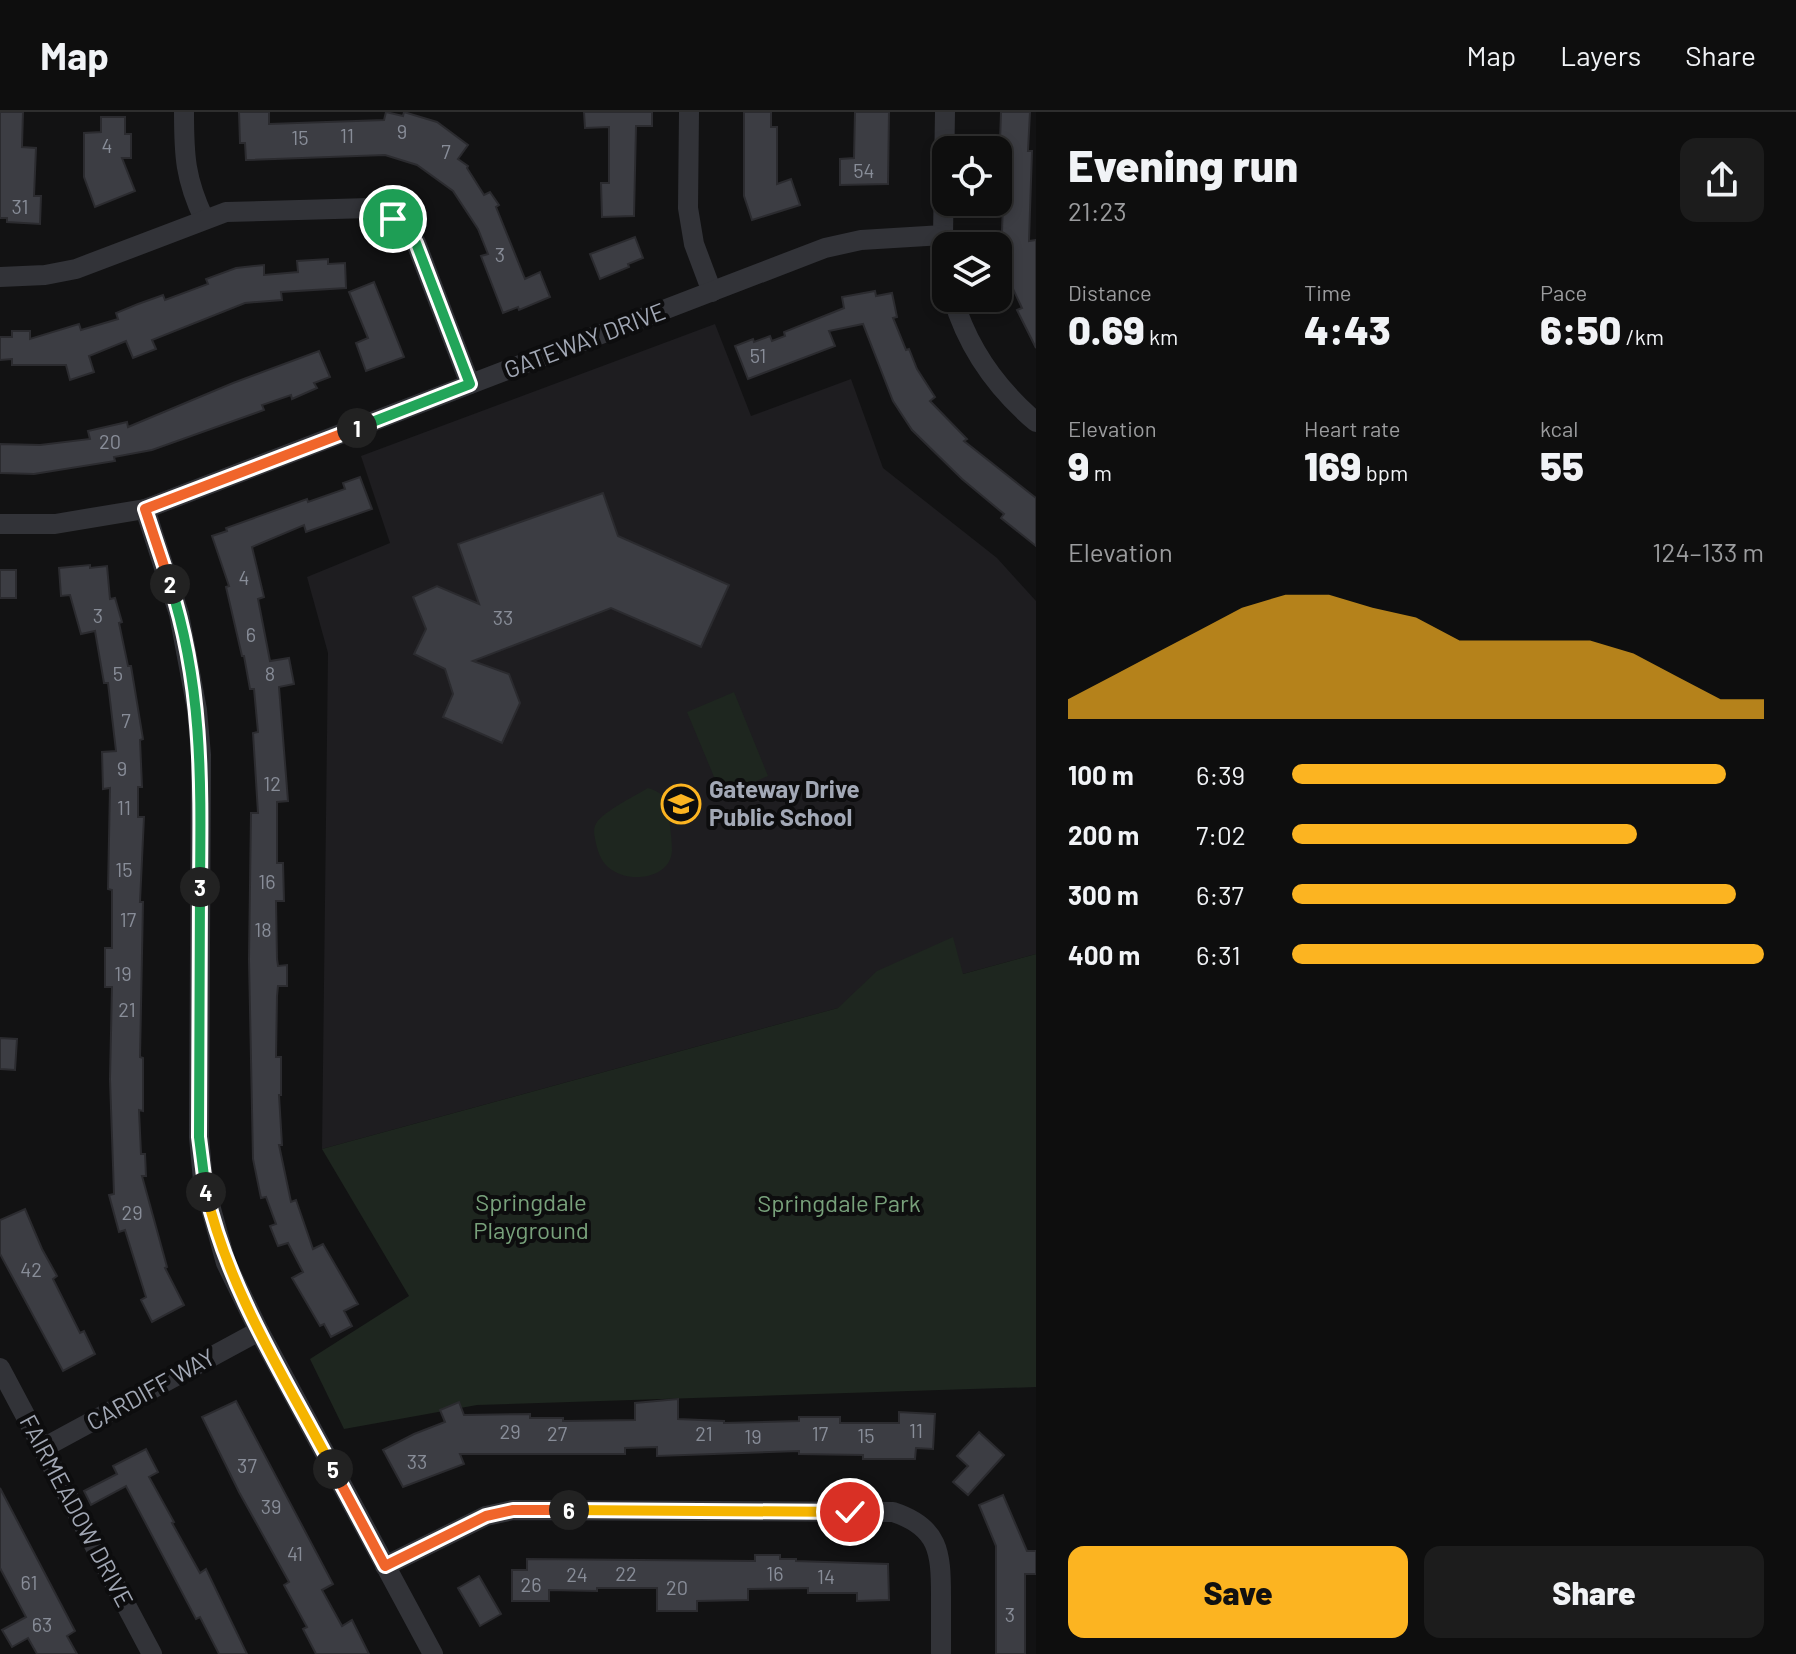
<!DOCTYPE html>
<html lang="en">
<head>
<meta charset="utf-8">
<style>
  :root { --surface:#0e0e0e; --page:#1c1c1c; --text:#f1f3f6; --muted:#9b9c9e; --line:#2e2e2e; --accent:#fcb421 }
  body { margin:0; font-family:Barlow,sans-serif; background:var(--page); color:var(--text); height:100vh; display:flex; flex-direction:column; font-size:30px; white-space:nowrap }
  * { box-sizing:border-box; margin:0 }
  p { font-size:26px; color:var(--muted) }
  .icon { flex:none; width:44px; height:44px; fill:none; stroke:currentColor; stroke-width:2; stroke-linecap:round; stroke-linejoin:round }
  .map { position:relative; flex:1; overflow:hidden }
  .sheet { display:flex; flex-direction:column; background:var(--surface); width:760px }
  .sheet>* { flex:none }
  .tools { position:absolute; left:932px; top:24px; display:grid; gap:16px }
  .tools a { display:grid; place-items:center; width:80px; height:80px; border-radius:16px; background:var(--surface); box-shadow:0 4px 12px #0003,0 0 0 2px var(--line); font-size:40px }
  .pin { position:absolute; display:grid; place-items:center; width:68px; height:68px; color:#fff; margin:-34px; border:4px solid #fff; border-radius:50%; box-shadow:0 2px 8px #0007 }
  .km { position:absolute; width:40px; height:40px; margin:-20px; border-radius:50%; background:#222; color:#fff; font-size:22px; line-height:40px; text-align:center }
  .round { display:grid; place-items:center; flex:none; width:84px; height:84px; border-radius:16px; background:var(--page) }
  .head { display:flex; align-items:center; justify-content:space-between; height:136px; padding:0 32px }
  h1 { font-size:44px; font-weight:800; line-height:60px }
  .stats { display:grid; grid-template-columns:repeat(3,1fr); gap:12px; height:136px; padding:8px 32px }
  .stats div { display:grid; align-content:center }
  .stats b { font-size:40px; font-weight:800 }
  .stats small { font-size:22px; font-weight:400 }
  .stats p { font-size:22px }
  .chart { height:224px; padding:16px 32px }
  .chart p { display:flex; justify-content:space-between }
  .chart svg { width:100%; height:144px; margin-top:8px; fill:var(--accent); opacity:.7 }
  .button { display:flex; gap:16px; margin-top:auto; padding:16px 32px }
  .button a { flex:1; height:92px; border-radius:16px; background:var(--accent); color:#111; font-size:32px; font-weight:800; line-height:92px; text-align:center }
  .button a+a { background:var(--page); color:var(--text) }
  ul { padding:0 32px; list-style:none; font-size:26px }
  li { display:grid; grid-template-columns:128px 96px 1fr; align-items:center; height:60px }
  li i { height:20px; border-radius:10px; background:var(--accent) }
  header { display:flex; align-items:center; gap:48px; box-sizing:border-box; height:112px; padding:0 40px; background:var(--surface); border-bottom:2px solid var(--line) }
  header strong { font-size:38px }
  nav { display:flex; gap:44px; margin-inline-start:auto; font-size:28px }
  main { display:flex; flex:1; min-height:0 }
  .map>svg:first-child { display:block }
</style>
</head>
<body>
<header>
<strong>Map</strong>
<nav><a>Map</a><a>Layers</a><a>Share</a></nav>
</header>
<main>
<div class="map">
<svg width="1036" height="1542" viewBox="0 0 1036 1542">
  <rect width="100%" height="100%" fill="#121213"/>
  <path fill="#1e1d20" d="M715 212 751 304 851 267 883 356 997 446 1036 489V842L322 1037 328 541 307 465 390 431 361 344Z"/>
  <g fill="#1e261f">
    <path d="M734 580 768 664 722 684 687 600Z"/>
    <path d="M648 676C670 683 668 693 670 714 671 722 672 731 672 739 670 768 626 772 608 755 600 748 597 737 595 727 594 720 593 716 597 710 606 698 635 684 648 676Z"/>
    <path d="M953 825 963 862 1036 842V1275L477 1293 344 1317 310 1247 409 1184 322 1037 838 896 877 859Z"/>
  </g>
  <g fill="#3c3d43" stroke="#2b2b2f" stroke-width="2">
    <path d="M0 0H23L22 35 36 36 34 84H41L40 112 7 110V106H0Z"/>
    <path d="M239 0H269V12L384 8 386 0 403 4 404 0 437 10 468 33 458 47 468 54 467 56 484 83 490 80 499 93 496 95 525 167 540 160 550 185 519 198 518 195 503 201 481 144 488 142 478 117 453 79 417 53 385 43 246 48 245 31H240Z"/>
    <path d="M584 0H652V14H636L634 104 602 105 601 71H609V15L585 16Z"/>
    <path d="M744 0H771V15H777V72L791 67 800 93 752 108 744 84Z"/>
    <path d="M855 0H889L888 72 840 73V47L854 46Z"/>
    <path d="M1001 0H1030L1028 39H1032L1029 129 1036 128V236L1017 198 1022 196 1006 162 1001 163 995 121 1002 120 1003 90H998Z"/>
    <path d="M101 5H125V22H131V46H122L135 79 95 95 84 65V21L101 20Z"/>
    <path d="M635 125 643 146 628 152 629 155 600 167 590 142Z"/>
    <path d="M328 147V152L345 151 346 176 281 180 282 188 245 191 152 228 156 237 133 246 126 229 89 244 94 260 70 268 66 253H12V247L0 248V225H12V219H30V227L79 212 81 218 118 207 116 201 138 192 163 183 165 188 208 172 206 167 236 156 264 153V163L298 160 297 149Z"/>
    <path d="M374 170 404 245 366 259 356 231 368 226 349 180Z"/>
    <path d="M875 179 876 184 892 181 897 205 893 206 906 238 909 237 917 257 935 285 930 289 967 327 964 329 1036 386V434L1001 406 1004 402 962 367 912 318 893 289 863 212 829 219 835 234 748 267 735 234 753 227 754 230 770 224 772 229 785 224 784 220 844 196 842 185Z"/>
    <path d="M319 239 330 265 314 271 317 276 292 287 291 283 262 293 264 298 152 338 114 345 115 349 34 362 0 361V332L40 333 90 327 88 319 127 310 128 315 233 271Z"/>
    <path d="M360 365 372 397 306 420 304 413 252 435 264 485 258 487 270 549 289 546 294 572 279 575 288 689 277 690V751H283L284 789H276L277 847 278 854 287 853V874H278L277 884 276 945H281V983H279L282 1033H279L291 1090 296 1088 313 1137 323 1132 358 1192 344 1199 352 1214 331 1225 324 1212 320 1214 292 1166 303 1160 288 1131 278 1134 270 1114 276 1112 266 1085 261 1086 253 1047 249 847 251 701H258L253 621 258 620 254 577H250L244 544H242L226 475 229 474 212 424 227 419 226 416 285 395 307 387 308 390 345 377 343 371Z"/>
    <path d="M603 381 618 424 729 473 701 535 611 496 473 549 509 562 520 591 502 631 443 605 453 582 445 557 414 542 426 517 413 485 437 474 479 492 458 432Z"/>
    <path d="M90 453V456L107 454 110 487 115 486 122 510 119 511 128 554H131L143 627 140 628 142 675H138V705H144L140 790H143L140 945 143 946V999L139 998 141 1042H145L146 1064H142L167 1155 165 1156 184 1193 152 1210 141 1188 146 1185 125 1118 119 1120 109 1083 114 1082 110 967 112 875H105V836H112V778L108 777 110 676 103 677 102 640 116 639 108 571H104L95 519 81 522 70 483 61 484 59 456Z"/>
    <rect x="0" y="458" width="16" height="28"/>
    <path d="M0 926 17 927 15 958 0 957Z"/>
    <path d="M25 1097 42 1137 57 1164 53 1167 80 1221 84 1219 95 1242 63 1259 0 1142V1108Z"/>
    <path d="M678 1287V1307L724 1309V1311L799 1309V1305H840V1311H899V1300L935 1302 933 1337 916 1336 915 1347H863V1343L799 1342V1339L657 1344V1335L625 1336V1342H460L464 1352 403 1375 383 1338 414 1322 445 1310 440 1298 459 1290 464 1303 530 1302V1306H563V1309L635 1308V1291Z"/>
    <path d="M236 1289 333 1472 322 1478 342 1514 352 1508 369 1542H316L303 1517 307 1515 284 1473 289 1470 239 1380 202 1305Z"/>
    <path d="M979 1320 1004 1343 968 1383 953 1370 968 1354 957 1344Z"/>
    <path d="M146 1337 158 1360 149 1365 174 1410 172 1411 200 1461 206 1457 247 1542H219L200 1505 196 1507 126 1374 91 1393 84 1379 117 1362 113 1354Z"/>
    <path d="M0 1376 75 1519 67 1524 77 1542H37L28 1526 12 1535 2 1518 26 1505 0 1456Z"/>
    <path d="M1003 1383 1027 1439H1036V1462H1025V1542H996V1434L979 1393Z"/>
    <path d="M755 1443H780V1447H796V1449L888 1452 889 1488 857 1489V1481H808V1476L748 1477V1488L697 1489V1499H657V1476H597V1479L549 1478V1489H512V1458H527V1447L755 1449Z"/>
    <path d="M479 1464 501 1502 480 1514 458 1476Z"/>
  </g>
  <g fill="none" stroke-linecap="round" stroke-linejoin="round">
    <g stroke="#323338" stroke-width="20">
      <path d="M184 0C184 44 185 66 204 107"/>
      <path d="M689 0 688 96 694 132 712 180"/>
      <path d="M945 0 943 123 946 149"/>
      <path d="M0 165 45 163 76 157 226 100 370 96 393 107 416 131 470 272"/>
      <path d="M953 186C968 237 996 276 1036 310"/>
      <path d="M145 397 179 502 197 598 201 643 199 1025 203 1068 226 1151 259 1219 433 1542"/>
      <path d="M0 412H55L145 397 825 136 861 128 943 123"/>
      <path d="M0 1256 152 1542"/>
      <path d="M43 1336 259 1219"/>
      <path d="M385 1454 486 1404 513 1398 893 1400C939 1415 941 1440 941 1484 941 1504 941 1523 941 1542"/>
    </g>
  </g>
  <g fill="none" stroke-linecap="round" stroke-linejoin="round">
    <g stroke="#fff" stroke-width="16">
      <path id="split-1" d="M357 316 470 272 416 131 393 107"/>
    </g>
    <g stroke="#fff" stroke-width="16">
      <path id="split-2" d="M170 472 145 397 357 316"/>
    </g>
    <g stroke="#fff" stroke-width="16">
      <path id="split-3" d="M170 472C203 574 201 670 200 775"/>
    </g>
    <g stroke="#fff" stroke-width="16">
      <path id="split-4" d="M200 775 199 1025 206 1080"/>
    </g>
    <g stroke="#fff" stroke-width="16">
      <path id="split-5" d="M206 1080C229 1180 286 1267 333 1357"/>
    </g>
    <g stroke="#fff" stroke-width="16">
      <path id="split-6" d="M333 1357 385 1454 486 1404 513 1398H569"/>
    </g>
    <g stroke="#fff" stroke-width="16">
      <path id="split-7" d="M569 1398 850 1400"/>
    </g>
    <use href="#split-1" stroke="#22a559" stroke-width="10"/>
    <use href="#split-2" stroke="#f0652b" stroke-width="10"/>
    <use href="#split-3" stroke="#22a559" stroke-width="10"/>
    <use href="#split-4" stroke="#22a559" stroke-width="10"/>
    <use href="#split-5" stroke="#f5b400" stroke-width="10"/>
    <use href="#split-6" stroke="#f0652b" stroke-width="10"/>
    <use href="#split-7" stroke="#f5b400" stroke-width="10"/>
  </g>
  <defs>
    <g id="school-ring" transform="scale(2)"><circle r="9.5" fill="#0d0d0e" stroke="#fcb421" stroke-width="1.5"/><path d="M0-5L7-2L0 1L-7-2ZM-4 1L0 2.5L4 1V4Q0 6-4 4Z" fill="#fcb421"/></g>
  </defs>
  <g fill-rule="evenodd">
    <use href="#school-ring" x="681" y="692"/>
  </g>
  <g text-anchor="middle" stroke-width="8" stroke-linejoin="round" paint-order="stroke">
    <g font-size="20" fill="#888d98">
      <text x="402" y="27">9</text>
      <text x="347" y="31">11</text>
      <text x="300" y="33">15</text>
      <text x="107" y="41">4</text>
      <text x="446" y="47">7</text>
      <text x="864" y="66">54</text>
      <text x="20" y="102">31</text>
      <text x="500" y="150">3</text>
      <text x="758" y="251">51</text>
      <text x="110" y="337">20</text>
      <text x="244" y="473">4</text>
      <text x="98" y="511">3</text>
      <text x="503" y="513">33</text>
      <text x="251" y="530">6</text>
      <text x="118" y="569">5</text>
      <text x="270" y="569">8</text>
      <text x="126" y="616">7</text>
      <text x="122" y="664">9</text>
      <text x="272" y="679">12</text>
      <text x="124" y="703">11</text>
      <text x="124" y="765">15</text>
      <text x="267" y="777">16</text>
      <text x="128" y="815">17</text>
      <text x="263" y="825">18</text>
      <text x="123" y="869">19</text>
      <text x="127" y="905">21</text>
      <text x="132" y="1108">29</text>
      <text x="31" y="1165">42</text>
      <text x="916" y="1326">11</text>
      <text x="510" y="1327">29</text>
      <text x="557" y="1329">27</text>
      <text x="704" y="1329">21</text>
      <text x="820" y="1329">17</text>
      <text x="866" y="1331">15</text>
      <text x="753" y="1332">19</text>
      <text x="417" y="1357">33</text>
      <text x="247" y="1361">37</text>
      <text x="271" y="1402">39</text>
      <text x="295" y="1449">41</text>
      <text x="626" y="1469">22</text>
      <text x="775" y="1469">16</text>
      <text x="577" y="1470">24</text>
      <text x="826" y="1472">14</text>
      <text x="29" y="1478">61</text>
      <text x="531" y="1480">26</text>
      <text x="677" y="1483">20</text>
      <text x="1010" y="1510">3</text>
      <text x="42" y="1520">63</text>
    </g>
    <g font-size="24" fill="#a2a8b5" stroke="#0d0d0e">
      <text transform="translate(585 229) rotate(-21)" y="8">GATEWAY DRIVE</text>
      <text transform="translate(151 1278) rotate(-29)" y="8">CARDIFF WAY</text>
      <text transform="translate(76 1399) rotate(62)" y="8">FAIRMEADOW DRIVE</text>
    </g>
    <g font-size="24" font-weight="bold" fill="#a2a8b5" stroke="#0d0d0e" text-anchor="start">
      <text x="709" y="686">Gateway Drive<tspan x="709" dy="28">Public School</tspan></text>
    </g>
    <g font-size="24" fill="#78a17b" stroke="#0d0d0e">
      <text x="531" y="1099">Springdale<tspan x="531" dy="28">Playground</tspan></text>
      <text x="839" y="1100">Springdale Park</text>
    </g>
  </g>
</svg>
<div class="tools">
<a><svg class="icon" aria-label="locate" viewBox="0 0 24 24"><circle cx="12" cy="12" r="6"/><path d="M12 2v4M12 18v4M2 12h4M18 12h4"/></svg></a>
<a><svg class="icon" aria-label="layers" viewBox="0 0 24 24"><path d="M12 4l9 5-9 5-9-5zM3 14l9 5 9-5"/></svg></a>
</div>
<div class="pin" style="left:393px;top:107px;background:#1e9e55"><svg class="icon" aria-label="arrive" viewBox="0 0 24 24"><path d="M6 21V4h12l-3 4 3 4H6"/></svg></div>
<div class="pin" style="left:850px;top:1400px;background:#d93025"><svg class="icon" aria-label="check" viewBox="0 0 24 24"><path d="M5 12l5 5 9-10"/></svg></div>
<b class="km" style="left:357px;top:316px">1</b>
<b class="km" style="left:170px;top:472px">2</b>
<b class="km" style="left:200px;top:775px">3</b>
<b class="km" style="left:206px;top:1080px">4</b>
<b class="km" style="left:333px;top:1357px">5</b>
<b class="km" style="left:569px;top:1398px">6</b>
</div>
<section class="sheet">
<div class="head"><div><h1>Evening run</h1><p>21:23</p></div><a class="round"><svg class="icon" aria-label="share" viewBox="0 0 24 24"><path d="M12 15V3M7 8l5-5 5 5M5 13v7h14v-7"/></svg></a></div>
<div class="stats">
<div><p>Distance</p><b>0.69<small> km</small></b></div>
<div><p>Time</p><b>4:43</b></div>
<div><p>Pace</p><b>6:50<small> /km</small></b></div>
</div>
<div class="stats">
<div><p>Elevation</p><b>9<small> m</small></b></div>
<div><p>Heart rate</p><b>169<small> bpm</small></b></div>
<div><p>kcal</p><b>55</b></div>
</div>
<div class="chart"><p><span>Elevation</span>124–133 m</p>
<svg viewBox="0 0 160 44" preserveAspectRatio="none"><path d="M0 44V38L10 31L20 24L30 17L40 10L50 6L60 6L70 10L80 13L90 20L100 20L110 20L120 20L130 24L140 31L150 38L160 38V44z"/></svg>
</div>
<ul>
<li><b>100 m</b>6:39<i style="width:92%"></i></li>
<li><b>200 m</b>7:02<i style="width:73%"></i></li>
<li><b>300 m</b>6:37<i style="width:94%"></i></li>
<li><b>400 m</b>6:31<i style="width:100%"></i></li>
</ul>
<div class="button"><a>Save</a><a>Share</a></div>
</section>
</main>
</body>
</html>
